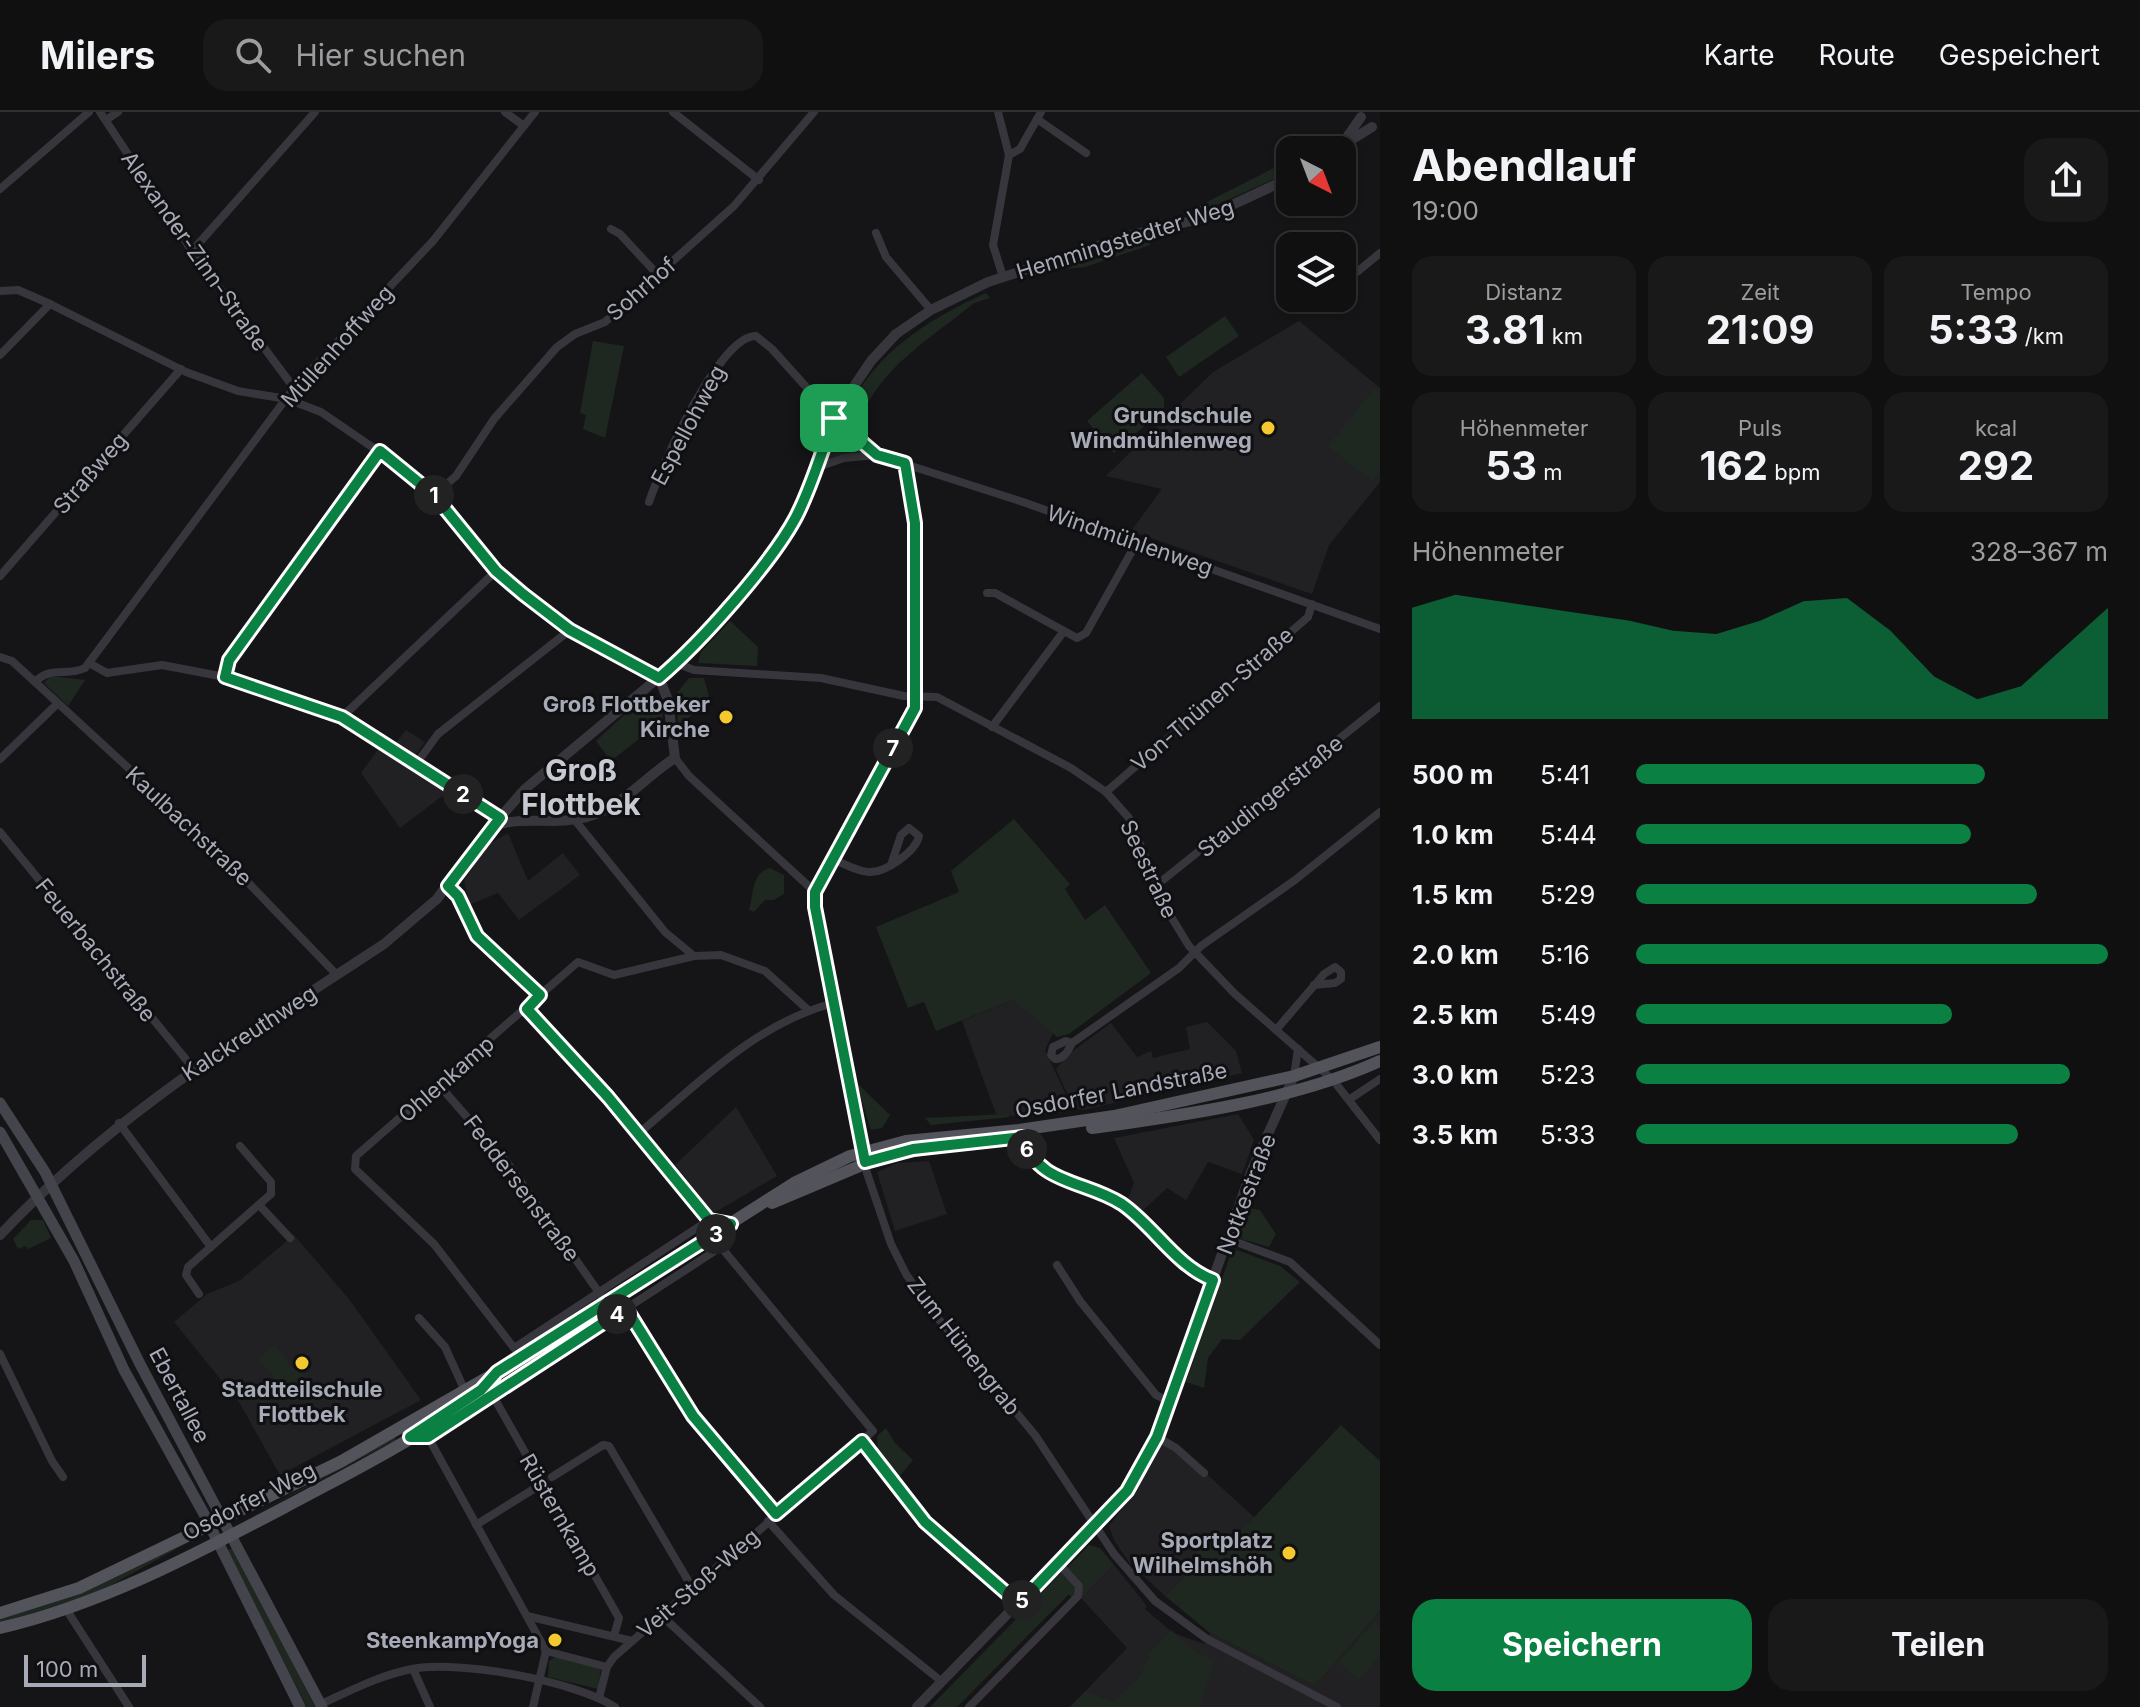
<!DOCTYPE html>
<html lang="de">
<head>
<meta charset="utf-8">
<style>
  :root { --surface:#101011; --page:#19191a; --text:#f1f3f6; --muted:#9c9d9f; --line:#303031; --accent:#0b8043 }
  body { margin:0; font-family:Inter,sans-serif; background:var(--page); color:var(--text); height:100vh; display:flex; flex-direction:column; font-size:30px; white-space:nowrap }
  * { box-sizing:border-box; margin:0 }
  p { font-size:26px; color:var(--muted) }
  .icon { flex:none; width:44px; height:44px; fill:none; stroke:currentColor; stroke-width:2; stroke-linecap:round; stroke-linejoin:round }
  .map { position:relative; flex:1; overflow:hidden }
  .sheet { display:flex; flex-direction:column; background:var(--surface); width:760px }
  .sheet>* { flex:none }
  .needle { width:52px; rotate:138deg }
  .buttons { position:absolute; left:1276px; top:24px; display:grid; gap:16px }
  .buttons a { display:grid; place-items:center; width:80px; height:80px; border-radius:16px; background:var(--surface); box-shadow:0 2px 6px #0004,0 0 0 2px var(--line); font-size:40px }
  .scale { position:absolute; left:24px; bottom:20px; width:122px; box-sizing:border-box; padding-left:8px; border:4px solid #a7aab7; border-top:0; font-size:22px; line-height:28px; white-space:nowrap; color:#a7aab7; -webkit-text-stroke:6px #101012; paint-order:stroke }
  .pin { position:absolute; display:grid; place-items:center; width:68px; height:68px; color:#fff; margin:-34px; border-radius:16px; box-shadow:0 4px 12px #0006 }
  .km { position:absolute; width:40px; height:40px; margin:-20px; border-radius:50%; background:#222; color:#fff; font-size:22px; line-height:40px; text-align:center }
  .round { display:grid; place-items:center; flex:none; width:84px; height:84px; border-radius:24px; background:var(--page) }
  .headline { display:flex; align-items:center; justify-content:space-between; height:136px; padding:0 32px }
  h1 { font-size:44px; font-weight:700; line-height:60px }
  .stats { display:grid; grid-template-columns:repeat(3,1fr); gap:12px; height:136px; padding:8px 32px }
  .stats div { display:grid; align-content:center; border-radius:20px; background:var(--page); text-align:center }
  .stats b { font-size:40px; font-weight:700 }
  .stats small { font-size:22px; font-weight:400 }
  .stats p { font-size:22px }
  .chart { height:224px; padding:16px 32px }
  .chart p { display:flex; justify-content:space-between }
  .chart svg { width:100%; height:144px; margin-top:8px; fill:var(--accent); opacity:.7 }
  .cta { display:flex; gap:16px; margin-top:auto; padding:16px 32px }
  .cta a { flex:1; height:92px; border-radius:24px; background:var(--accent); color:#fff; font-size:32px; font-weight:700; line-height:92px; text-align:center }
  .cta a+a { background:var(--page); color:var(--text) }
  ul { padding:0 32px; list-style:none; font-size:26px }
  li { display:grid; grid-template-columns:128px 96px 1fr; align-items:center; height:60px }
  li i { height:20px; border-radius:10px; background:var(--accent) }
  header { display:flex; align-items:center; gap:48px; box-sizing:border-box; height:112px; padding:0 40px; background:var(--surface); border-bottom:2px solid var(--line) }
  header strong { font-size:38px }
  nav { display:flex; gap:44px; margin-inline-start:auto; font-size:28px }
  .search { width:560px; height:72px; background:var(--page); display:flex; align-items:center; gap:20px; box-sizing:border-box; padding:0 28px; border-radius:24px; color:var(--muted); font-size:30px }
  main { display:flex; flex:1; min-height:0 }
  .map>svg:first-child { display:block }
</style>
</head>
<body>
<header>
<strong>Milers</strong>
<div class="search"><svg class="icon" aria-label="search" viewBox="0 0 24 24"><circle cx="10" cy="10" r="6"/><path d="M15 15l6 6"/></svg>Hier suchen</div>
<nav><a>Karte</a><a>Route</a><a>Gespeichert</a></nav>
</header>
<main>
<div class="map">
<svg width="1380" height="1595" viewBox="0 0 1380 1595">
  <rect width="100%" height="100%" fill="#151517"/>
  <g fill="#212124">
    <path d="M1299 209 1380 276V370L1329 433 1312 482 1131 419 1162 377 1106 364 1213 260Z"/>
    <path d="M406 618 425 630 415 644 395 632Z"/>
    <path d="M379 636 401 647 446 681 400 716 361 661Z"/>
    <path d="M508 721 528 769 563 741 580 763 519 808 498 781 469 793 464 768 489 732Z"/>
    <path d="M1013 888 1054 919 1045 938 1072 996 1066 1000 1027 1005 996 1002 962 909Z"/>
    <path d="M1207 910 1236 939 1242 961 1084 998 1074 996 1056 957 1070 941 1111 911 1137 945 1151 939 1153 946 1190 937 1186 915Z"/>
    <path d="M736 995 777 1064 714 1101 675 1053Z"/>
    <path d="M1238 1002 1254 1028 1242 1062 1208 1050 1186 1088 1167 1076 1139 1102 1126 1091 1134 1071 1114 1026Z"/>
    <path d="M929 1049 947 1102 895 1119 877 1060 897 1051Z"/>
    <path d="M294 1123 349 1187 421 1288 280 1363 239 1290 174 1210 207 1182 239 1169Z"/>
    <path d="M1166 1325 1255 1406 1234 1427 1223 1431 1214 1423 1192 1448 1196 1452 1165 1484 1129 1450 1114 1428 1109 1414 1137 1376Z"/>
    <path d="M1114 1453 1147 1494 1145 1497 1173 1521 1205 1532 1210 1521 1315 1574 1380 1499V1595H1070L1127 1536 1081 1486Z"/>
  </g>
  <g fill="#1f2721">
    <path d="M1290 48V60L1183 108 1193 97Z"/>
    <path d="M1144 124 1151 125 1150 133 1085 155 1053 158 1069 148Z"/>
    <path d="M986 181 990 186 974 191C932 226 873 259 859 315L848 303 849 296C877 239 929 207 986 181Z"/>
    <path d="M1225 204 1239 224 1179 265 1166 245Z"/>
    <path d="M593 229 624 234 605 326 583 317 586 303 580 301Z"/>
    <path d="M1142 261 1164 286V296L1114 341 1087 309Z"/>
    <path d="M1374 277 1380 282V359L1372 369 1328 334Z"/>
    <path d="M838 320H842L868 340 823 349 833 323Z"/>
    <path d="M730 509 758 535 757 554 698 551 701 540Z"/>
    <path d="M51 564 85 568 68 594 44 571Z"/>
    <path d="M689 566H704L709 585 678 617 677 581Z"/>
    <path d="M649 580 663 589 662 617 644 623 611 649 596 629Z"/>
    <path d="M1014 707 1070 772 1065 777 1085 808 1105 793 1151 861 1069 922 1057 925 1013 888 936 919 924 890 908 896 876 815 959 780 951 759Z"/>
    <path d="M770 756 784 763V782L774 788H765L754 800 749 798C754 782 751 761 770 756Z"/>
    <path d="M856 970 890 1003 882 1016 871 1018Z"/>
    <path d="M1007 1002 1010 1005 931 1013 925 1006Z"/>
    <path d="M1247 1096 1260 1098 1276 1122 1269 1135 1238 1126Z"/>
    <path d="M31 1108H43L51 1126 28 1137 26 1134 18 1137 13 1127Z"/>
    <path d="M1237 1138 1280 1154 1300 1170 1240 1228 1222 1227 1208 1246 1204 1276 1186 1270 1231 1141Z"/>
    <path d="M275 1233 289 1252 315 1272 295 1291 259 1247Z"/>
    <path d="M1341 1313 1380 1349V1499L1315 1574 1210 1521 1165 1484 1196 1452 1191 1447 1215 1423 1227 1434Z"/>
    <path d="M886 1316 895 1331 913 1348 899 1365 878 1342 877 1324Z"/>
    <path d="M395 1325 396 1328 247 1407Z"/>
    <path d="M196 1426 95 1482 0 1511V1504L48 1492Z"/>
    <path d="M1089 1433 1100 1436 1114 1453 1081 1486 1083 1473 1067 1456Z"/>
    <path d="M234 1435 315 1595H307L234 1454 226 1439Z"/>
    <path d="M1062 1460 1077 1477 1072 1487 1069 1482 957 1595H930Z"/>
    <path d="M1374 1510 1380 1516V1543L1359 1568 1339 1551Z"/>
    <path d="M1171 1518 1196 1540 1214 1549 1200 1595H1070L1086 1579 1113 1590 1137 1568 1150 1544 1147 1543Z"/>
    <path d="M555 1545 601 1557 598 1577 548 1565 549 1549Z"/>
  </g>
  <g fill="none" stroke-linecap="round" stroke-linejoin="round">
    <g stroke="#36363c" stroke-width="8">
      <path d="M100 0 192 139 294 276"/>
      <path d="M505 0 524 14"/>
      <path d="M673 0 759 68"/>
      <path d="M998 0 1009 43 993 133 1003 165"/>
      <path d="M1037 7 1086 41"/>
      <path d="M106 8 118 0"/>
      <path d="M1009 43 1020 37 1041 0"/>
      <path d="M0 77 89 0"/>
      <path d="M611 117 620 122 658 163"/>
      <path d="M876 121 886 145 931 198"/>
      <path d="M192 139 315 0"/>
      <path d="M1342 163 1357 160 1380 141"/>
      <path d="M0 179 18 178 50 192 186 260 238 279 287 287 321 300 410 361 434 383 496 459 523 482 570 518 659 566"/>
      <path d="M0 243 50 192"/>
      <path d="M905 351 915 411V596L815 780V795L867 1061 891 1132 906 1162 931 1198 1035 1323 1114 1442 1155 1489 1207 1527 1337 1595"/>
      <path d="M815 356 844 346 877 343"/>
      <path d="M434 383 456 364 494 307 557 235 575 222 605 210 734 94 814 0"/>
      <path d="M649 390C660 357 719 223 756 224L772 237 843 316 877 343 1023 390 1380 517"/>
      <path d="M0 464 181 257"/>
      <path d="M987 481H995L1064 519"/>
      <path d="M0 545 12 549 35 570C51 553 67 565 85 556L294 276 433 129 535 0"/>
      <path d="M89 551 107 561 162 553 225 565 342 605 500 706"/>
      <path d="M676 551 694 558 821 566 904 584 937 585 1071 656 1106 680 1129 706 1170 803 1189 834 1235 882 1333 968 1380 1028"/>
      <path d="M225 565 229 548 380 339"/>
      <path d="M35 570 213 734 337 863"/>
      <path d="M342 605 496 459"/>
      <path d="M992 615 1064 519 1077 526 1086 521 1137 430"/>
      <path d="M675 646 689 664 815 780"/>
      <path d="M0 647 57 592"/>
      <path d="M416 652 438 622 570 518"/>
      <path d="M1106 680 1308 505 1312 492"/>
      <path d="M574 707 665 820 694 844 721 843 765 859 807 897"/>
      <path d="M0 720 193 956"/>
      <path d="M832 747C843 751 857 760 869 760 886 761 916 739 919 724L909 716 901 723 891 753"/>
      <path d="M1158 772 1380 594"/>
      <path d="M448 774 458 784 477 824 540 883 578 850 614 863 694 844"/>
      <path d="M540 883 356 1044 355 1057 434 1132 514 1236 709 1108"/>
      <path d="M527 897 608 985 709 1108"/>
      <path d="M1276 918 1324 862 1335 855 1341 860V867L1335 871 1314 873"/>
      <path d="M1066 929 1072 931C1068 939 1064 947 1055 947L1051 943 1053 935Z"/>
      <path d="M1072 931 1179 856 1201 834 1295 768 1380 700"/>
      <path d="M1294 964 1298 937"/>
      <path d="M439 973 509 1053 600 1182"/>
      <path d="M1350 987 1380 967"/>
      <path d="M119 1011 211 1135"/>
      <path d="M638 1022C699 971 756 911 834 891"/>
      <path d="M1023 1025C1038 1073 1085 1068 1122 1092 1154 1114 1176 1154 1213 1168"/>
      <path d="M260 1094 290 1126"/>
      <path d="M1228 1127 1290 1150 1380 1233"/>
      <path d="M1057 1153 1080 1189 1156 1283 1170 1290"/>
      <path d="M199 1182 186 1163 188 1155 271 1082V1070L240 1034"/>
      <path d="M626 1196 693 1304 776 1402"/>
      <path d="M419 1206 445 1235 465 1279"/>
      <path d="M0 1242 52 1349 63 1365"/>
      <path d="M493 1284 619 1506 614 1524"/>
      <path d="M428 1325 721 1135 873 1319 614 1545 607 1555 599 1586"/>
      <path d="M428 1325 546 1539"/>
      <path d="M1157 1325 1176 1336 1204 1361"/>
      <path d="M862 1329 925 1410 1019 1492"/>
      <path d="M552 1365 603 1333 609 1334 693 1477"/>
      <path d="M768 1409 834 1483 941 1569"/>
      <path d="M476 1413 545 1370"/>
      <path d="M66 1497 129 1595"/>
      <path d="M527 1504 632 1529"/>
      <path d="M662 1504 760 1595"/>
      <path d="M546 1539 607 1555"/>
      <path d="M413 1557 430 1595"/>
      <path d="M321 1592C350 1579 380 1563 412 1557 460 1548 575 1569 615 1595"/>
      <path d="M533 1595 546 1539"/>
      <path d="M969 1595 1078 1484 1079 1474 1059 1452"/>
    </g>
    <g stroke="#36363c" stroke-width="10">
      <path d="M1345 28 1361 5"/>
      <path d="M1335 38 1372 15"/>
      <path d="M494 714C524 703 556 714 587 705 621 696 646 664 675 646L668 588 659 566"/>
      <path d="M0 1123C115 1001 246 923 384 832L437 787 475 734 525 677 676 551 765 450 787 420 802 391 840 295 871 249 896 222 931 198 988 170 1135 122 1204 106 1290 66"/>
      <path d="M917 1595 1127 1379 1157 1325 1251 1060 1294 964"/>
    </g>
    <g stroke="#44454c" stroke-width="11">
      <path d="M0 991 45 1060 140 1252 322 1595"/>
      <path d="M0 1020 74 1149 124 1258 204 1402 300 1595"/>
    </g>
    <g stroke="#52535b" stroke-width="12">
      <path d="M1092 1016C1186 1003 1294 988 1380 949"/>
      <path d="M772 1091 881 1045 955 1032"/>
      <path d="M0 1501 79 1476 340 1350 497 1260 794 1071 850 1044 906 1029 1019 1018 1114 1004 1294 964 1380 935"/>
      <path d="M0 1516C108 1491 209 1435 306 1384 366 1352 430 1320 482 1276"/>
    </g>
  </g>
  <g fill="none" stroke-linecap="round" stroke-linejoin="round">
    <g stroke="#fff" stroke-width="16">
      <path id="route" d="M834 306 877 343 905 351 915 411V596L815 780V795L865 1050 913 1037 1023 1025C1037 1073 1085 1068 1122 1092 1154 1114 1176 1154 1213 1168L1157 1325 1127 1379 1019 1492 925 1410 862 1329 776 1402 693 1304 626 1196 428 1325H410L481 1278 497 1260 731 1112 709 1108 608 985 527 897 540 883 477 824 458 784 448 774 500 706 342 605 225 565 229 548 380 339 434 383 496 459 523 482 570 518 659 566C700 531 771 452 796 405 812 374 822 339 834 306Z"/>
    </g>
    <use href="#route" stroke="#0b8043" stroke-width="10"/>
  </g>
  <g fill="#f4c930" stroke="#101012" stroke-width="3">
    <circle cx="1268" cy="316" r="8"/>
    <circle cx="726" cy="605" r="8"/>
    <circle cx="302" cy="1251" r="8"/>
    <circle cx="1289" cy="1441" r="8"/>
    <circle cx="555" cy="1528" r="8"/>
  </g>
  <g text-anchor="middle" stroke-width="6" stroke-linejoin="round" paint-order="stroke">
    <g font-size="22" fill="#a7aab7" stroke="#101012">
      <text transform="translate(1125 127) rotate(-17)" y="8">Hemmingstedter Weg</text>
      <text transform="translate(195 139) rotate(55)" y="8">Alexander-Zinn-Straße</text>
      <text transform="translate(641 177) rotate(-41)" y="8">Sohrhof</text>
      <text transform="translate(337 234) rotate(-48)" y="8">Müllenhoffweg</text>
      <text transform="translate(688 313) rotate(-62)" y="8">Espellohweg</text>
      <text transform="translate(90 361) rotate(-49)" y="8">Straßweg</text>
      <text transform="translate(1130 428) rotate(19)" y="8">Windmühlenweg</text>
      <text transform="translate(1212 587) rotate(-41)" y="8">Von-Thünen-Straße</text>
      <text transform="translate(1270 684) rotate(-39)" y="8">Staudingerstraße</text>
      <text transform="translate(189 714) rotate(43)" y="8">Kaulbachstraße</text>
      <text transform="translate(1149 757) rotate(65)" y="8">Seestraße</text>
      <text transform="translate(96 838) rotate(51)" y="8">Feuerbachstraße</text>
      <text transform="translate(249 921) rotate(-33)" y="8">Kalckreuthweg</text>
      <text transform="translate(446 967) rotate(-41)" y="8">Ohlenkamp</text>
      <text transform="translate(1121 978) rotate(-11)" y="8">Osdorfer Landstraße</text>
      <text transform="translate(522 1076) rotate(53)" y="8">Feddersenstraße</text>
      <text transform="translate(1246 1082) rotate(-69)" y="8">Notkestraße</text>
      <text transform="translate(964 1234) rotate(52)" y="8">Zum Hünengrab</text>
      <text transform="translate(180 1283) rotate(62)" y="8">Ebertallee</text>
      <text transform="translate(249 1389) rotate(-27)" y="8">Osdorfer Weg</text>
      <text transform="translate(560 1403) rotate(60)" y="8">Rüsternkamp</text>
      <text transform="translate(698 1471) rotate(-41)" y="8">Veit-Stoß-Weg</text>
    </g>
    <g font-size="22" font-weight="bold" fill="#a7aab7" stroke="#101012" text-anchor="end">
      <text x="1252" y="311">Grundschule<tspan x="1252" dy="25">Windmühlenweg</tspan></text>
      <text x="710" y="600">Groß Flottbeker<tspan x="710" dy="25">Kirche</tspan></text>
      <text x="302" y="1285" text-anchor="middle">Stadtteilschule<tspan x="302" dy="25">Flottbek</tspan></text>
      <text x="1273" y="1436">Sportplatz<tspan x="1273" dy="25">Wilhelmshöh</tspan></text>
      <text x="539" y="1536">SteenkampYoga</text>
    </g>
    <g font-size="30" font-weight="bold" fill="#c8cad3" stroke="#101012">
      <text x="581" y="669">Groß<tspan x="581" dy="34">Flottbek</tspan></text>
    </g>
  </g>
</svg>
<div class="buttons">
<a><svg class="needle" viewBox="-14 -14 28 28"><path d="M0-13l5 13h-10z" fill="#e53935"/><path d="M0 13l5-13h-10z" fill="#9c9d9f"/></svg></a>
<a><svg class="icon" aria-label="layers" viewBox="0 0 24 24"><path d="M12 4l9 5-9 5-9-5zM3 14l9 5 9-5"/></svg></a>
</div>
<div class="scale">100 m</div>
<div class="pin" style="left:834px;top:306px;background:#1e9e55"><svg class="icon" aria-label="arrive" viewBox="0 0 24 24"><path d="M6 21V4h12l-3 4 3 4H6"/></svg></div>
<b class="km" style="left:434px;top:383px">1</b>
<b class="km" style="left:463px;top:682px">2</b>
<b class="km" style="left:716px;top:1122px">3</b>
<b class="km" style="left:617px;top:1202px">4</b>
<b class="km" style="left:1022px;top:1488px">5</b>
<b class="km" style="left:1027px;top:1037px">6</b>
<b class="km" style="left:893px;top:636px">7</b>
</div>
<section class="sheet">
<div class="headline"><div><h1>Abendlauf</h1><p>19:00</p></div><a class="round"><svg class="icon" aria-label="share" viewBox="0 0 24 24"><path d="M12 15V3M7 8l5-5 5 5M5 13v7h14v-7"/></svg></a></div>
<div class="stats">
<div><p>Distanz</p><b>3.81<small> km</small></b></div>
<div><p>Zeit</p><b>21:09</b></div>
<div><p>Tempo</p><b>5:33<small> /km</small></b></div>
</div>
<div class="stats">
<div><p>Höhenmeter</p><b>53<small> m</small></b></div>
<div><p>Puls</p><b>162<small> bpm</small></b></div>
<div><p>kcal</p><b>292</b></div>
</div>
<div class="chart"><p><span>Höhenmeter</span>328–367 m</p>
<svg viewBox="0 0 160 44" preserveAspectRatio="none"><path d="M0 44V10L10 6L20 8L30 10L40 12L50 14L60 17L70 18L80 14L90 8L100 7L110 17L120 31L130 38L140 34L150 22L160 10V44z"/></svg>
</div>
<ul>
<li><b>500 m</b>5:41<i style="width:74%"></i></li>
<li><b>1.0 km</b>5:44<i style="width:71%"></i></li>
<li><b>1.5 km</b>5:29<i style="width:85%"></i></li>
<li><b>2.0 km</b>5:16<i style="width:100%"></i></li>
<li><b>2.5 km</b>5:49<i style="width:67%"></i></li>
<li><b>3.0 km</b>5:23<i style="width:92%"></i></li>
<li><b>3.5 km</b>5:33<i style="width:81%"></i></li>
</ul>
<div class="cta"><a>Speichern</a><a>Teilen</a></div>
</section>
</main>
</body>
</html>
